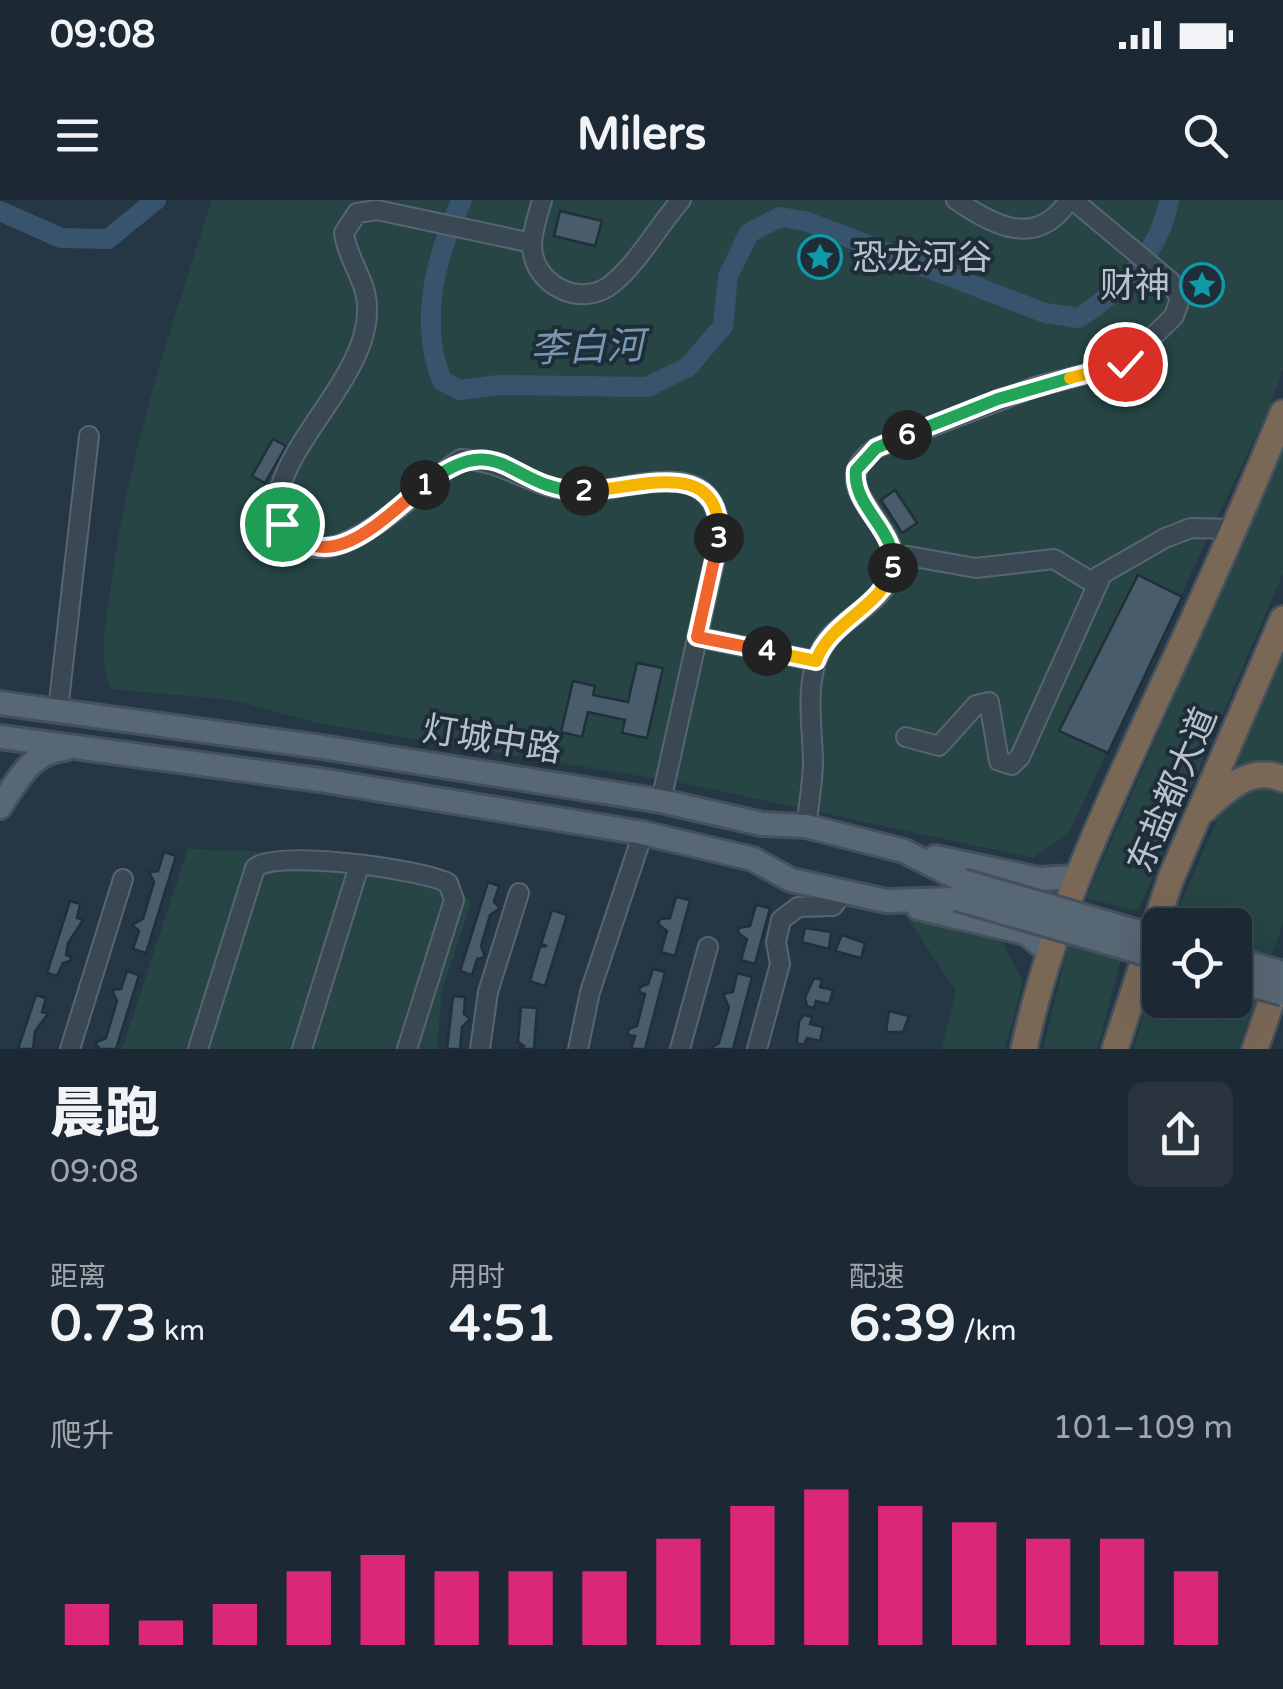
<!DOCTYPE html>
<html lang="zh">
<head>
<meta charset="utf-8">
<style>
  :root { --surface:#1c2833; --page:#29343f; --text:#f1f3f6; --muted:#a0a6ac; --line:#3a444e; --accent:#db2777 }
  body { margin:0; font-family:"Varela Round","Noto Sans SC",sans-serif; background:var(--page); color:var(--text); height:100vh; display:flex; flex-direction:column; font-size:38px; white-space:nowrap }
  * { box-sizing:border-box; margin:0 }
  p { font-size:32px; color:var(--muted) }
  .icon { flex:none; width:55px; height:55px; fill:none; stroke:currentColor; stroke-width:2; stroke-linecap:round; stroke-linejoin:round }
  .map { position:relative; height:849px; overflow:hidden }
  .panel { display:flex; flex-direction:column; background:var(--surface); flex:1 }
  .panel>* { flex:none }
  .buttons { position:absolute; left:1142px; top:708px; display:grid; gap:20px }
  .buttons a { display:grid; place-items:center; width:110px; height:110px; border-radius:15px; background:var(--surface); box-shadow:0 10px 40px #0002,0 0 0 2px var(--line); font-size:50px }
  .pin { position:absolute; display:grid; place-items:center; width:85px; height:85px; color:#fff; margin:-42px; border:5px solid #fff; border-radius:50%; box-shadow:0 2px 10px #0007 }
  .km { position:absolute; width:50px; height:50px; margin:-25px; border-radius:50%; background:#222; color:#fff; font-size:28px; line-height:50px; text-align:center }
  .round { display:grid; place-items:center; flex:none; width:105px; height:105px; border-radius:15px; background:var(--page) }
  .head { display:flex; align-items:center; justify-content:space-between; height:170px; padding:0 50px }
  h1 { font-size:55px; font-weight:800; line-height:75px }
  .stats { display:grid; grid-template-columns:repeat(3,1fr); gap:15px; height:170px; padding:10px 50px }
  .stats div { display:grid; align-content:center }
  .stats b { font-size:50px; font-weight:800 }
  .stats small { font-size:28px; font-weight:400 }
  .stats p { font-size:28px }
  .chart { height:280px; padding:20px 50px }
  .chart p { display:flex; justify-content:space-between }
  .chart svg { width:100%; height:180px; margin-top:10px; stroke:var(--accent); stroke-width:6 }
  .status { display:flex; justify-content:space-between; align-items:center; height:70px; padding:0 50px; background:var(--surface); direction:ltr }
  .status svg { height:28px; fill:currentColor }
  header { display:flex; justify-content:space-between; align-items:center; height:130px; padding:0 50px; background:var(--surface); font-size:45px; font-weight:800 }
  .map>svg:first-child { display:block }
</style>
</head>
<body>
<div class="status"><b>09:08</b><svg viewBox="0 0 49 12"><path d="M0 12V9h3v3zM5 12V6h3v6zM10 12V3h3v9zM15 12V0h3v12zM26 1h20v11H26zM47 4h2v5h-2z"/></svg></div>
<header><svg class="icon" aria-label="menu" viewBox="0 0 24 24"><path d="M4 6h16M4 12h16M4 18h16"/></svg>Milers<svg class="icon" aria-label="search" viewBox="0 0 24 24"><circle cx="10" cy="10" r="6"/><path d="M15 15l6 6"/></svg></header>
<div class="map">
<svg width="1283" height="849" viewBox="0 0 1283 849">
  <rect width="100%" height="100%" fill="#253644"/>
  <g fill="#274545">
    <path d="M212 0H1283V169L1270 206 1069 633 1033 658 682 583 317 523 232 500 111 489C97 457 106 426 110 392 128 251 169 134 212 0Z"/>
    <path d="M1283 249V373L1138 711 1086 698Z"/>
    <path d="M1283 452V570L1228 575Z"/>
    <path d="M1257 582 1283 590V723L1238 849H1133L1160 760V800H1235V725H1171L1223 606Z"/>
    <path d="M188 649 322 654 451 675 471 703 442 792 437 849H122Z"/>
    <path d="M909 720 1002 742 1023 781 1005 849H941L956 791Z"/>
    <path d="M1068 745 1121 760 1097 849H1043Z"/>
  </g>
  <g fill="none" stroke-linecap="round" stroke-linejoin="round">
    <g stroke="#38546c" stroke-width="20">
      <path d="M462 0C435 57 418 121 442 181L460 190 499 185 647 187 688 167 723 126 728 76 749 33 780 17 805 21 1045 113 1079 118C1120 91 1161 51 1169 0"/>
      <path d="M0 11 61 38 108 39 156 0"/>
    </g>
  </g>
  <g fill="#495c6b" stroke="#212f3b" stroke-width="2.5">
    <path d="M560 11 602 21 595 46 554 36Z"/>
    <path d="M273 239 286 246 265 283 252 276Z"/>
    <path d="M895 290 917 323 902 333 881 300Z"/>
    <path d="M1138 375 1182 397 1108 553 1059 531Z"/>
    <path d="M637 463 663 468 647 538 622 533 625 520 588 512 582 537 561 532 573 481 595 486 593 495 628 502Z"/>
    <path d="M164 652 176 656 146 753 133 749 139 731 132 725 143 719 154 682 149 672 158 671Z"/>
    <path d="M488 682 499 686 494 702 500 708 490 715 481 746 485 757 477 759 472 775 460 771Z"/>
    <path d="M676 697 690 700 675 756 661 752 667 731 658 724 660 719 670 718Z"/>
    <path d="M70 701 80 704 77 718 83 720 68 743 66 755 71 757 70 761 63 763 57 776 47 773Z"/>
    <path d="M756 705 770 708 755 764 741 760 747 739 738 733 739 728 750 726Z"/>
    <path d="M552 710 567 715 545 786 530 781 540 747 547 746 541 744Z"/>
    <path d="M805 728 831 732 829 749 802 742Z"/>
    <path d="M842 735 865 743 861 758 835 751Z"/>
    <path d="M653 769 665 772 645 849H631L635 836 627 835 629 829 637 826 645 794 639 792 640 787 648 784Z"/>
    <path d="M127 771 139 775 116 849H100L95 843 106 838 117 801 112 790 121 789Z"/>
    <path d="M737 773 752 777 733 849H709L719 843 729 807 723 794 733 792Z"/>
    <path d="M814 778 822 780 820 787 833 790 829 804 816 801 814 808 807 806 805 798Z"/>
    <path d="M36 795 46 798 42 812 48 814 35 831 33 849H18Z"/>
    <path d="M453 796 465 797 464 814 470 819 462 827 460 849H447Z"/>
    <path d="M521 807 537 808 534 849H518L524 846 518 842Z"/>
    <path d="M889 811 909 816 903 832H886Z"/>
    <path d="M804 815 812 817 810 824 823 827 820 841 807 838 804 845 797 843 799 821Z"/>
  </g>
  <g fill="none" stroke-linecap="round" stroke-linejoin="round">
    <g stroke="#586571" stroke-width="22">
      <g id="minor">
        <path d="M542 0C538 15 532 31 532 46 533 85 581 109 612 84 639 62 658 26 681 0"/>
        <path d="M956 0C994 26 1037 49 1069 0"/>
        <path d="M532 43 377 10 357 13 344 33C347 59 367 81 367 107 370 178 276 246 277 311 312 408 416 287 461 259 505 261 533 288 573 291 625 296 716 246 720 335L661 601"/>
        <path d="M894 358 908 356 976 368 1054 359 1090 381 1165 338 1191 328 1235 329"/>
        <path d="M697 437 816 461"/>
        <path d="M58 510 89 236"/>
        <path d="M906 537 939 546 976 505 989 502 999 561 1012 565 1020 557 1100 379"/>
        <path d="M806 626C809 606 812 585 813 565 813 528 804 486 820 452 836 417 887 406 893 367 901 322 819 287 876 248L1035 187 1125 164 1174 116 1180 99 1170 81 1073 0"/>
        <path d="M70 849 123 679"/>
        <path d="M198 849 255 668C275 649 421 669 448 683L454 700 407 849"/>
        <path d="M302 849 359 666"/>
        <path d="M480 849 488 792 519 693"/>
        <path d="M578 849 590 792 643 633"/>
        <path d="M680 849 708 747"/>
        <path d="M757 849 780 764 776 742 781 720 798 707 833 706 844 692"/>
      </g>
    </g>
    <g stroke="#44515d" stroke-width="28">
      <g id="major">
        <path d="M0 503 322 547 661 601 762 624 806 626 904 651 963 681"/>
        <path d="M0 537 320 580 643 633 753 659 791 680 886 701 957 699"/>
        <path d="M0 607C16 582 32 551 65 549"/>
        <path d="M935 657 1039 679 1074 677"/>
        <path d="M918 708 1026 733 1050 753"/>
      </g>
    </g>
    <g stroke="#45525e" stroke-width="30">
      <g id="highway">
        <path d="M1205 609C1228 588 1251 565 1283 579"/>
        <path d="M1024 849C1052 718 1110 600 1166 479 1207 391 1246 303 1283 213"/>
        <path d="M1115 849 1171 678 1283 419"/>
        <path d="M1255 849 1281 773"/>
      </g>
    </g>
    <use href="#minor" stroke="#3a4854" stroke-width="18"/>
    <use href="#major" stroke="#586774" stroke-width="22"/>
    <use href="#highway" stroke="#7a6857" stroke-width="25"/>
    <g stroke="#44515d" stroke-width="28" stroke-linecap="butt">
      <g id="major-bridge">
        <path d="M963 681 1160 738"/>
        <path d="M957 699 1160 758"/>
        <path d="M1235 759 1283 773"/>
        <path d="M1235 780 1283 794"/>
      </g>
    </g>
    <use href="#major-bridge" stroke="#586774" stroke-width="22"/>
  </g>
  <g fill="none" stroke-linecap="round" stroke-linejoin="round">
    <g stroke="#fff" stroke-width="20">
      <path id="split-1" d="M282 324C329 381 383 318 425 285"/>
    </g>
    <g stroke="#fff" stroke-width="20">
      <path id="split-2" d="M425 285C502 224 510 292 584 291"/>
    </g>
    <g stroke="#fff" stroke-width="20">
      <path id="split-3" d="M584 291C632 291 722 252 719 338"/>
    </g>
    <g stroke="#fff" stroke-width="20">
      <path id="split-4" d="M719 338 697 437 767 451"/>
    </g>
    <g stroke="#fff" stroke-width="20">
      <path id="split-5" d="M767 451 816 461C831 420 880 409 893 368"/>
    </g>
    <g stroke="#fff" stroke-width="20">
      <path id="split-6" d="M893 368C897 329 852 308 856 270L876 248 907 235"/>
    </g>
    <g stroke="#fff" stroke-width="20">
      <path id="split-7" d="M907 235 998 199 1070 178"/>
    </g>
    <g stroke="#fff" stroke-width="20">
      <path id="split-8" d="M1070 178 1125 164"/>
    </g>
    <use href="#split-1" stroke="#f0652b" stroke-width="12"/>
    <use href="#split-2" stroke="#22a559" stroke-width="12"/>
    <use href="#split-3" stroke="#f5b400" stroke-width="12"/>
    <use href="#split-4" stroke="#f0652b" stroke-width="12"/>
    <use href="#split-5" stroke="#f5b400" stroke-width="12"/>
    <use href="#split-6" stroke="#22a559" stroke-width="12"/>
    <use href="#split-7" stroke="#22a559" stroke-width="12"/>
    <use href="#split-8" stroke="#f5b400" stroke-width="12"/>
  </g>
  <defs>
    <g id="sight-ring" transform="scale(2.25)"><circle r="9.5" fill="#1f2d39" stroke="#0f9aa8" stroke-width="1.5"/><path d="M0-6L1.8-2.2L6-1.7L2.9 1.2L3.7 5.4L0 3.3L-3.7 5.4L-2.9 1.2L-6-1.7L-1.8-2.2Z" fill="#0f9aa8"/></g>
  </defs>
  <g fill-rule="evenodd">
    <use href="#sight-ring" x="820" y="57"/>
    <use href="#sight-ring" x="1202" y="85"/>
  </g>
  <g text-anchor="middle" stroke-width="8" stroke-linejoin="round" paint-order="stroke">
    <g font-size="35" fill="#b7c2cd" stroke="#1f2d39" text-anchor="start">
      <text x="852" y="69">恐龙河谷</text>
      <text x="1170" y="97" text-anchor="end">财神</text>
    </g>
    <g font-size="35" fill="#b7c2cd" stroke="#1f2d39">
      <text transform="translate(492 539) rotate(9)" y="12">灯城中路</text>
      <text transform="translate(1172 590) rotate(-67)" y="12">东盐都大道</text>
    </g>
    <g font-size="38" font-style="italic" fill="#7696b2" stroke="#1f2d39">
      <text transform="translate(587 147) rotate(-2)" y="13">李白河</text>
    </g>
  </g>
</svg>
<div class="buttons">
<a><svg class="icon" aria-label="locate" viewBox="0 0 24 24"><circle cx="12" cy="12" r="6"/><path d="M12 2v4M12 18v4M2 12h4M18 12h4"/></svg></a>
</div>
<div class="pin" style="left:282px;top:324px;background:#1e9e55"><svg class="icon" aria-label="arrive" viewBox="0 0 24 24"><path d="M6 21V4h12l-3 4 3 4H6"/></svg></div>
<div class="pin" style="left:1125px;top:164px;background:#d93025"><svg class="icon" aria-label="check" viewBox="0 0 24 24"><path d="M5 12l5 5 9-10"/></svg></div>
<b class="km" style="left:425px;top:285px">1</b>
<b class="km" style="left:584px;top:291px">2</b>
<b class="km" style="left:719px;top:338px">3</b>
<b class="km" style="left:767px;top:451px">4</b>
<b class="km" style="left:893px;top:368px">5</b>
<b class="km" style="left:907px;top:235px">6</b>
</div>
<section class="panel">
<div class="head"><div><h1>晨跑</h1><p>09:08</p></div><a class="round"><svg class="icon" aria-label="share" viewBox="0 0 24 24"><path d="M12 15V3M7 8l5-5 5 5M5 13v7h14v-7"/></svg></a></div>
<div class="stats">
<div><p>距离</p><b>0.73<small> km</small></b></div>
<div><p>用时</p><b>4:51</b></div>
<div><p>配速</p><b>6:39<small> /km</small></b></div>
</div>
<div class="chart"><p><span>爬升</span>101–109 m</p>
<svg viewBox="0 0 160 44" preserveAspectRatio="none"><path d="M5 44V34M15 44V38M25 44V34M35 44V26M45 44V22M55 44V26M65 44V26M75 44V26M85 44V18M95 44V10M105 44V6M115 44V10M125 44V14M135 44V18M145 44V18M155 44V26"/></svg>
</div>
</section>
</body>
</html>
